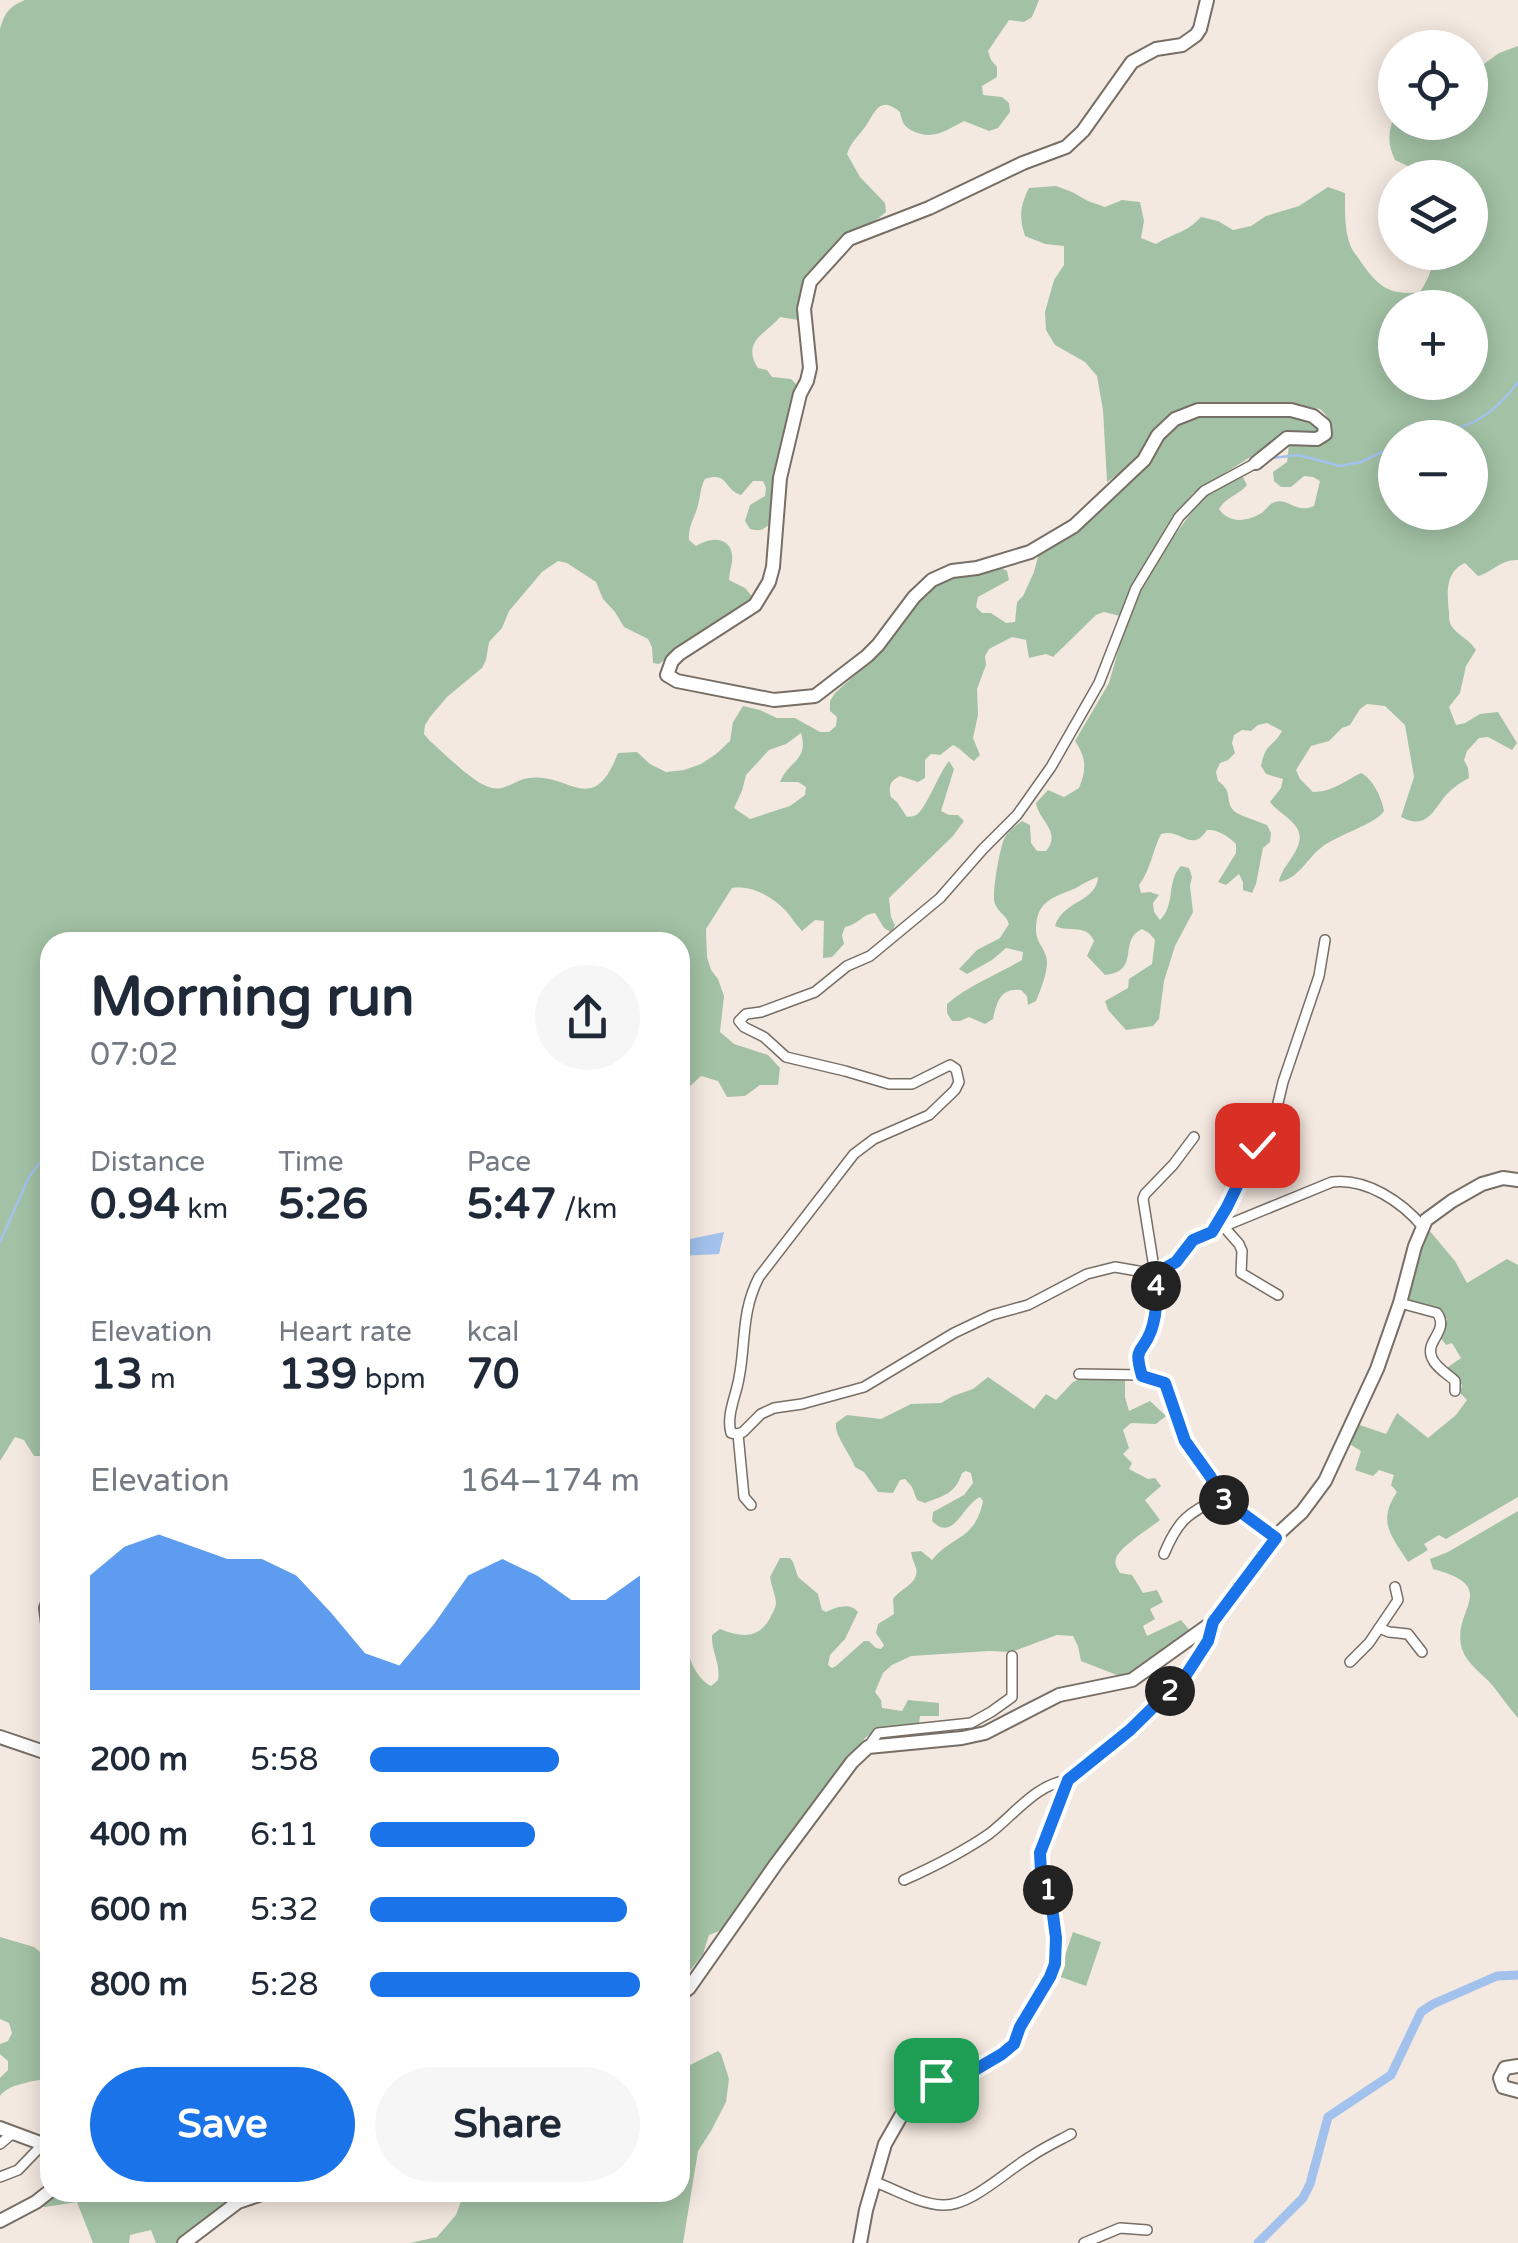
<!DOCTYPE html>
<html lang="en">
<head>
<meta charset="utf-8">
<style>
  :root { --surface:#fff; --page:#f6f6f7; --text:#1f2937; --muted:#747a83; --accent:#1a73e8 }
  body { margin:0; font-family:"Varela Round",sans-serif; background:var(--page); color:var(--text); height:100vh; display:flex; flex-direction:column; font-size:38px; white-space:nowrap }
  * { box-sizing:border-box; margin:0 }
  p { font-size:32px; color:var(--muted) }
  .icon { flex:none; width:55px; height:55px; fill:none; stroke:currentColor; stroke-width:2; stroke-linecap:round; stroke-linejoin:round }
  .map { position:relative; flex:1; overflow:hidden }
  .panel { position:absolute; left:40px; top:932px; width:650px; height:1270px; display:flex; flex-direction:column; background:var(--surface); border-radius:30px; box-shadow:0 5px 25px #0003 }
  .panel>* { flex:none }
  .fabs { position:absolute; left:1378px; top:30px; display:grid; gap:20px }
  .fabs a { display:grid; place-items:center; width:110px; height:110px; border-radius:50%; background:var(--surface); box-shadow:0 5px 25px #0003; font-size:50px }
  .pin { position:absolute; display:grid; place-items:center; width:85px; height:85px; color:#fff; margin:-42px; border-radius:20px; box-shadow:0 5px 15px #0006 }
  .km { position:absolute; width:50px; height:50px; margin:-25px; border-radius:50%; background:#222; color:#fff; font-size:28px; line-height:50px; text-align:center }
  .round { display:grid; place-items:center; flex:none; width:105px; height:105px; border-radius:52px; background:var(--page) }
  .overview { display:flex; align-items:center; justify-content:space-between; height:170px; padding:0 50px }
  h1 { font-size:55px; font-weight:700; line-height:75px }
  .figures { display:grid; grid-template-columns:repeat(3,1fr); gap:15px; height:170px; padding:10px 50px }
  .figures div { display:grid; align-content:center }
  .figures b { font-size:42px; font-weight:700 }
  .figures small { font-size:28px; font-weight:400 }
  .figures p { font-size:28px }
  .chart { height:280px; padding:20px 50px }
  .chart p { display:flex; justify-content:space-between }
  .chart svg { width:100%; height:180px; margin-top:10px; fill:var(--accent); opacity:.7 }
  .action { display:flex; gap:20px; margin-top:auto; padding:20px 50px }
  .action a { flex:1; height:115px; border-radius:60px; background:var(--accent); color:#fff; font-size:40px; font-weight:700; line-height:115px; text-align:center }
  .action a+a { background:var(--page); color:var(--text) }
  ul { padding:0 50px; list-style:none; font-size:32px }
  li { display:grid; grid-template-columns:160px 120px 1fr; align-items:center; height:75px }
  li i { height:25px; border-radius:12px; background:var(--accent) }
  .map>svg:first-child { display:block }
</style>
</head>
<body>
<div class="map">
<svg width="1518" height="2243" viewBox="0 0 1518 2243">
  <rect width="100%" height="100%" fill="#f4e9e0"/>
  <g fill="#a3c2a5" fill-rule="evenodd">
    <path d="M25 0H1039L1032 17 1024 22 1009 20 988 51 991 60 997 67V77L982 86 983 95 1002 97 1009 103 1010 112 998 128 989 131 964 121C947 130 934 140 915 132 904 127 902 123 900 112 879 94 875 113 865 127 858 137 851 142 847 154L860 177 885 203 886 212 879 218 843 237 812 269 804 286 798 320 780 317C766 334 741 341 758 368L767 370 772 377 791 379 797 385 781 450 773 521C765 529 761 532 750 529L745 521 750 505 765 496 766 488 763 481H753L741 495C724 490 728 471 705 479 700 488 701 495 698 505 695 518 688 525 689 540L696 546C712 535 735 537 732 562 731 568 729 574 729 580L745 588 751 595V599L659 664 653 663 652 647 648 639 624 627 615 612 603 599 596 582 567 563 558 561 542 572 509 611 502 628 489 642 486 660 482 668 447 697 430 717 425 725 424 734 430 741C444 753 475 785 492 788 506 791 517 779 529 778 569 772 593 819 618 753L637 752 650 764 666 772 684 770 701 764 716 754 730 741 733 722 743 706 760 710 777 718H795L820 732H829L836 726 837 717 830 711V701L835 693 876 656 929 587 947 578 965 577 982 569 999 567 1007 571 1009 580 978 597 976 607 982 613H991L1006 623 1015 622 1017 602 1023 596 1034 572 1039 553 1112 499 1146 464 1158 442 1177 425 1200 415H1291L1312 420 1320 427V432L1287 434 1193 493 1168 524 1128 594 1120 616 1104 612 1096 615 1053 657 1046 654 1029 658 1026 640 1012 637 989 649 985 656 986 665 977 689 978 715 973 738 980 755 974 761C966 756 962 749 953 745L940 755 931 754 925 760V778L918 782 900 776C890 781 888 786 891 797L897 802 907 817C910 816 913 817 916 815 925 811 939 773 949 761L954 769 941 811 949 815H958L964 821 953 836 889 898 891 917 895 925 892 933 884 928 875 913C862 914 858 925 845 927L842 935 844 944 832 957 823 958 824 921 815 920 802 931C796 925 792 918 786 911 773 897 752 885 732 888L706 929 707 957 711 970 718 979 724 996 720 1032 734 1044 768 1055 780 1068 778 1085H760L745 1096 727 1097 718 1081 701 1076 688 1088 680 1092V942H50V1456H34L24 1440 15 1437 0 1461V29C5 12 9 7 25 0ZM801 733C809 761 788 761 780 782H798L806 787 805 795 790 806 750 819 734 808 742 791 746 775 769 750 786 744Z"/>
    <path d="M1518 46V560C1501 559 1493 572 1478 576L1465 563C1445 572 1447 593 1449 612 1449 619 1449 623 1453 628 1459 636 1469 639 1476 650L1466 666 1460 693 1449 707 1456 725 1465 723 1480 714 1498 712 1517 743 1512 750 1488 737 1479 738 1467 751 1464 760 1468 768 1469 778C1461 782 1454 787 1448 793 1433 809 1428 831 1401 817L1414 777 1405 725 1385 706 1367 704 1360 709 1350 725 1342 728 1329 741 1311 746 1296 770 1300 779 1313 792C1332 792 1345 781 1361 773 1373 779 1382 798 1384 811 1376 824 1339 834 1322 847 1307 858 1299 879 1279 882 1282 862 1312 845 1294 824 1286 815 1277 811 1270 802L1281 788 1283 779 1266 774 1261 766C1266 741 1272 749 1282 731L1267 723 1258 725 1251 731 1242 730 1234 735 1232 743 1235 753 1228 760 1220 763 1216 772 1218 781C1234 792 1224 800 1234 811 1238 815 1260 822 1267 825L1271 833 1270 842 1263 848 1256 884 1252 893 1243 890V882L1239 874 1226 885 1218 882 1236 853V844C1229 837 1218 829 1207 830 1191 854 1182 828 1161 834 1152 852 1151 869 1139 885L1141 893 1150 892 1159 895 1153 903 1154 912 1160 920C1176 905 1166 881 1181 866L1189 868 1192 877 1190 886 1193 912 1175 946 1164 981 1159 1019 1153 1026 1126 1030 1108 1010 1105 1001 1128 988 1129 979 1152 964 1155 940 1149 933 1142 929C1117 941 1142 971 1105 975L1087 956 1094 941C1086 923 1070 933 1055 926 1063 900 1097 902 1098 877 1089 880 1083 884 1076 888 1053 898 1036 900 1036 931 1036 943 1047 950 1047 962 1047 974 1041 989 1036 1001L1028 1005 1027 996 1021 990C1000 988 997 1002 993 1019L985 1024 969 1017 960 1021H952L947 1013V1004C969 985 997 975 1022 960L1023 952 1006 948 992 960 967 974 959 969 977 950 1000 938 1009 924C1006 915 999 913 995 904 991 896 1000 848 1004 839 1008 831 1015 826 1022 821L1030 825 1031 843 1037 851H1046C1062 832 1039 821 1036 803L1048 790 1064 797 1079 788C1087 769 1086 757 1075 741L1109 683 1126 623 1142 587 1164 550 1191 513 1210 492 1243 477 1247 485C1239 495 1226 497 1219 509 1229 524 1248 522 1263 512 1267 508 1270 503 1275 502 1289 498 1295 514 1314 506L1320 481 1313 477 1304 476 1291 487H1281L1274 481 1273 472 1287 462 1289 445C1303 439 1317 447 1330 439 1334 426 1330 418 1320 409L1291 404 1173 415 1155 427 1133 464 1107 482 1103 410 1097 376 1085 362 1055 345 1046 330 1045 312 1054 280 1064 265V246L1045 244 1025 236C1019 217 1020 206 1029 188L1056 186 1072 192 1088 201 1105 207 1122 200 1140 202 1144 221 1141 238 1156 244C1174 233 1186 233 1201 217L1218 221 1233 230 1251 226 1266 216 1299 206 1328 187 1345 193C1345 211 1344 233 1352 249 1354 253 1358 257 1361 262 1378 286 1389 296 1420 292 1428 279 1434 268 1432 253L1470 252V178L1413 177 1412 168 1395 160C1387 143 1388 132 1395 114V122H1470V74L1499 53ZM1395 308H1470V382H1395ZM1395 438H1470V512H1395Z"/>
    <path d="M1429 1230 1455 1261 1467 1283 1507 1259 1518 1265V1497L1446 1539 1439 1535 1424 1544 1428 1550 1408 1562C1391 1535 1377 1522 1397 1492L1391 1485 1394 1475 1379 1470 1373 1476 1355 1470 1361 1451 1351 1445 1357 1424 1386 1434 1397 1413 1428 1438 1456 1415 1467 1400 1460 1393 1462 1385 1445 1369 1461 1358 1452 1343 1446 1345 1440 1337 1447 1319 1433 1310 1406 1299 1422 1241Z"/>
    <path d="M988 1377 1034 1409 1046 1394 1056 1400 1073 1382 1080 1379H1125V1397L1129 1411 1150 1401 1166 1416 1156 1424 1131 1423 1123 1430 1129 1448 1123 1454 1132 1463 1129 1469 1148 1479 1155 1478 1161 1486 1145 1500 1160 1520C1150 1528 1120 1547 1116 1558 1114 1565 1117 1567 1120 1573L1132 1575 1143 1593 1157 1590 1163 1602 1150 1609 1155 1619 1143 1626 1147 1636 1181 1620 1192 1633 1129 1677H1122L1081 1661 1078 1646 1073 1636 1057 1635 1011 1652 989 1651 911 1656 892 1665 883 1673 875 1692 881 1700 882 1708 902 1711 908 1700 939 1703V1716H920L918 1730 872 1733 865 1738 724 1929 709 1935 703 1954 680 1983V1629L686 1634C686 1653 694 1677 711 1686L718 1680C721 1665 711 1651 712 1635L720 1629C740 1637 758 1640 770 1618 773 1612 776 1608 776 1602 775 1594 771 1585 770 1577L780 1558H790L793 1562 798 1577 818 1594 822 1610 826 1612C836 1607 850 1602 858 1612L845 1639 830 1655 828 1665 832 1668 836 1666 864 1641H869L876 1648 881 1649 884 1645 876 1633 878 1624 894 1614 893 1599C900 1589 920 1583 916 1568 914 1563 912 1558 911 1552L921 1551 932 1560C952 1535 975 1541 983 1501L980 1497C962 1505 954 1543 932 1521L933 1512 964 1495 973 1483 971 1473 966 1471 962 1473C955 1494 945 1495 925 1503L917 1500 912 1487 905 1479 900 1480 893 1493 878 1492 864 1472 855 1467C850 1453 834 1435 836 1423L847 1415 881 1419 911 1404 941 1403 953 1396 973 1389Z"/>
    <path d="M1518 1511V1718C1509 1708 1502 1697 1493 1686 1483 1674 1467 1664 1462 1649 1450 1609 1503 1588 1433 1569L1430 1559 1448 1552Z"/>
    <path d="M1073 1932 1101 1942 1086 1986 1058 1976Z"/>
    <path d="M0 1937 34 1947 50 1960V2078C35 2081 8 2084 0 2096V2078L8 2070V2061L0 2054V2044L8 2041 12 2033 9 2023 0 2019Z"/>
    <path d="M718 2051 721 2054 729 2079 726 2102 711 2131 698 2151 683 2243H410L437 2237 456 2215 464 2193 680 2192V2070Z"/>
    <path d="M56 2193H252L219 2210 177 2243H156L151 2230 130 2235 129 2243H93L77 2202 45 2207 37 2206Z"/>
  </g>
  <path fill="#a2c2ed" d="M724 1232 719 1254 680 1256V1241Z"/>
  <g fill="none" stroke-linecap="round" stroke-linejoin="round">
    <g stroke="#a2c2ed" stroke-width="2.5">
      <path d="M1422 438C1467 428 1490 420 1518 382"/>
      <path d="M1272 458 1299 455 1340 466 1361 462 1395 446"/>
      <path d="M0 1242 29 1177 50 1149"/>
    </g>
    <path stroke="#a2c2ed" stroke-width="9" d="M1258 2243 1303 2198 1310 2184 1328 2117 1391 2075 1421 2012 1433 2004 1497 1976 1518 1975"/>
    <g stroke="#776e65" stroke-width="12">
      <g id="street">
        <path d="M1194 1137 1173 1165 1145 1194 1143 1199 1155 1274 1115 1267 1087 1274 1028 1305 992 1315 954 1333 864 1387 802 1404 774 1408 761 1414 743 1432 738 1434 731 1433C726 1415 736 1396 739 1378 746 1342 741 1312 759 1277L854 1154 874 1139 929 1115 955 1090 959 1082 956 1069 950 1065 912 1084H889L845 1071 786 1057 764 1037 744 1027 739 1021 746 1014 761 1012 815 992 847 966 870 956 940 898 983 849 1017 815 1051 767 1099 683 1136 588 1179 517 1204 491 1256 463"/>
        <path d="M1224 1227 1239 1244 1242 1251 1241 1273 1278 1295"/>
        <path d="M1212 1232 1227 1207 1257 1145 1271 1132 1283 1082 1319 976 1325 940"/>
        <path d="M1400 1303 1437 1313C1450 1331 1424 1341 1432 1358 1436 1368 1448 1374 1455 1381V1391"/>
        <path d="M1079 1374 1142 1375"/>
        <path d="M738 1434 744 1497 751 1505"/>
        <path d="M1276 1538 1223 1499 1211 1476 1185 1441 1176 1419 1169 1389 1165 1383 1142 1375C1133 1345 1143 1355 1151 1331 1157 1314 1157 1292 1155 1274L1176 1262 1193 1239 1332 1182C1367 1178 1402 1202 1423 1227"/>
        <path d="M1164 1554C1179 1518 1188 1514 1222 1496"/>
        <path d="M1379 1628 1389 1632 1408 1634 1422 1652"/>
        <path d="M1350 1662 1369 1643 1398 1600 1395 1587"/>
        <path d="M868 1747 878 1733 971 1723 991 1712 1012 1697V1656"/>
        <path d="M904 1880C933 1867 963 1852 989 1834 1014 1815 1036 1784 1068 1780"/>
        <path d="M0 2144 13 2133"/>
        <path d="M0 2177 18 2170 43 2144"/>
        <path d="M875 2182C897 2190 919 2204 942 2205 970 2207 1006 2171 1030 2157 1043 2148 1058 2141 1071 2134"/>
        <path d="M1084 2243 1120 2228 1147 2230"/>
      </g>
    </g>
    <g stroke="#776e65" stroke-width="16">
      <g id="secondary">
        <path d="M1207 0 1200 29 1196 35 1182 45 1156 49 1132 62 1083 131 1066 147 1023 163 929 208 849 239 810 282 804 309 810 368 807 381 800 394 780 478 773 567 769 582 755 605 679 654 672 661 667 675 677 681 774 700 815 696 867 656 878 645 914 597 932 580 952 571 977 568 1030 552 1074 526 1144 460 1158 435 1175 419 1198 410H1291L1313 416 1324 425 1325 434 1317 439 1287 438 1256 463"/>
        <path d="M50 1598 46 1608 50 1640"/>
        <path d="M0 1737 50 1754"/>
        <path d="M680 1995 689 1988 776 1864 852 1762 868 1747 962 1738 985 1733 1059 1695 1132 1680 1213 1622 1279 1533 1302 1512 1325 1481 1377 1369 1400 1303 1415 1246 1426 1220 1452 1201 1482 1184 1503 1178 1518 1180"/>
        <path d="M1518 2066 1505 2068 1500 2078 1503 2087 1518 2091"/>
        <path d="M0 2128 43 2144 50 2143"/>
        <path d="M0 2221 36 2202 50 2191"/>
        <path d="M184 2243 238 2202 268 2192"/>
        <path d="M860 2243 866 2210 885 2144 901 2116 911 2103 936 2080 947 2076 968 2074 1002 2054 1014 2043 1020 2027 1050 1977 1055 1963 1056 1938 1050 1892 1041 1872 1040 1853 1064 1786 1075 1772 1130 1730 1185 1675 1208 1641 1213 1622"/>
      </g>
    </g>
    <use href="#street" stroke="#fff" stroke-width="9"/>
    <use href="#secondary" stroke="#fff" stroke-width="12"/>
  </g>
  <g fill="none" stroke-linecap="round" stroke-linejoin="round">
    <g stroke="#fff" stroke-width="20">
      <path id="route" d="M936 2080 968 2074 1002 2054 1014 2044 1020 2027 1050 1977 1055 1964 1056 1938 1050 1892 1041 1872 1040 1853 1068 1780 1130 1730 1186 1675 1208 1641 1213 1622 1276 1538 1223 1499 1210 1476 1185 1441 1165 1383 1142 1376C1133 1345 1142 1355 1151 1331 1157 1314 1157 1292 1154 1274L1176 1262 1193 1240 1212 1232 1227 1207 1257 1145"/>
    </g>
    <use href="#route" stroke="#1a73e8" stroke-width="12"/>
  </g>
</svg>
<div class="fabs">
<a><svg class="icon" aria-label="locate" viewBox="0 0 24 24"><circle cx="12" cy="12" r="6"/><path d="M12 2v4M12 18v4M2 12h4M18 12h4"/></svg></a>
<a><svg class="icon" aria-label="layers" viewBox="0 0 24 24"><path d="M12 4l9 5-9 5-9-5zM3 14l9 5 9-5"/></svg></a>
<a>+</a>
<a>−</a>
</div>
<div class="pin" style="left:936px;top:2080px;background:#1e9e55"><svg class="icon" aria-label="arrive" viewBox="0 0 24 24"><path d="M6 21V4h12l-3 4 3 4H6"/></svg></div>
<div class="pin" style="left:1257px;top:1145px;background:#d93025"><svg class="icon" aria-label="check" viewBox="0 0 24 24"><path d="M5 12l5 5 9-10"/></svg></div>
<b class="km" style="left:1048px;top:1890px">1</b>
<b class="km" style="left:1170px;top:1691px">2</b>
<b class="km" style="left:1224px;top:1500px">3</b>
<b class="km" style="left:1156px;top:1286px">4</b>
<section class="panel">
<div class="overview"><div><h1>Morning run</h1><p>07:02</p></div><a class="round"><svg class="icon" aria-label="share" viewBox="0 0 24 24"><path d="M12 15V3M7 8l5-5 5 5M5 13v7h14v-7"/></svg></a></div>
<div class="figures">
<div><p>Distance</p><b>0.94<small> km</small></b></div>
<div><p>Time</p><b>5:26</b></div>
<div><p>Pace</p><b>5:47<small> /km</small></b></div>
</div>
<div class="figures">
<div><p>Elevation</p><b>13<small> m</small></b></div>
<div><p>Heart rate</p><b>139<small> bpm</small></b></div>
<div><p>kcal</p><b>70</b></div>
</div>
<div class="chart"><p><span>Elevation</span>164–174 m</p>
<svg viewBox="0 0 160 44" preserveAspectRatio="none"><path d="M0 44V16L10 9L20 6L30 9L40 12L50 12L60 16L70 25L80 35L90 38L100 28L110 16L120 12L130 16L140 22L150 22L160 16V44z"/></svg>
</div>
<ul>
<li><b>200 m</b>5:58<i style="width:70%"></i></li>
<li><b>400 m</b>6:11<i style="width:61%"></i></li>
<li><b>600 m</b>5:32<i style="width:95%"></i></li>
<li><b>800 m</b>5:28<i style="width:100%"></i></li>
</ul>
<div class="action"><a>Save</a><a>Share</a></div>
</section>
</div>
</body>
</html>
